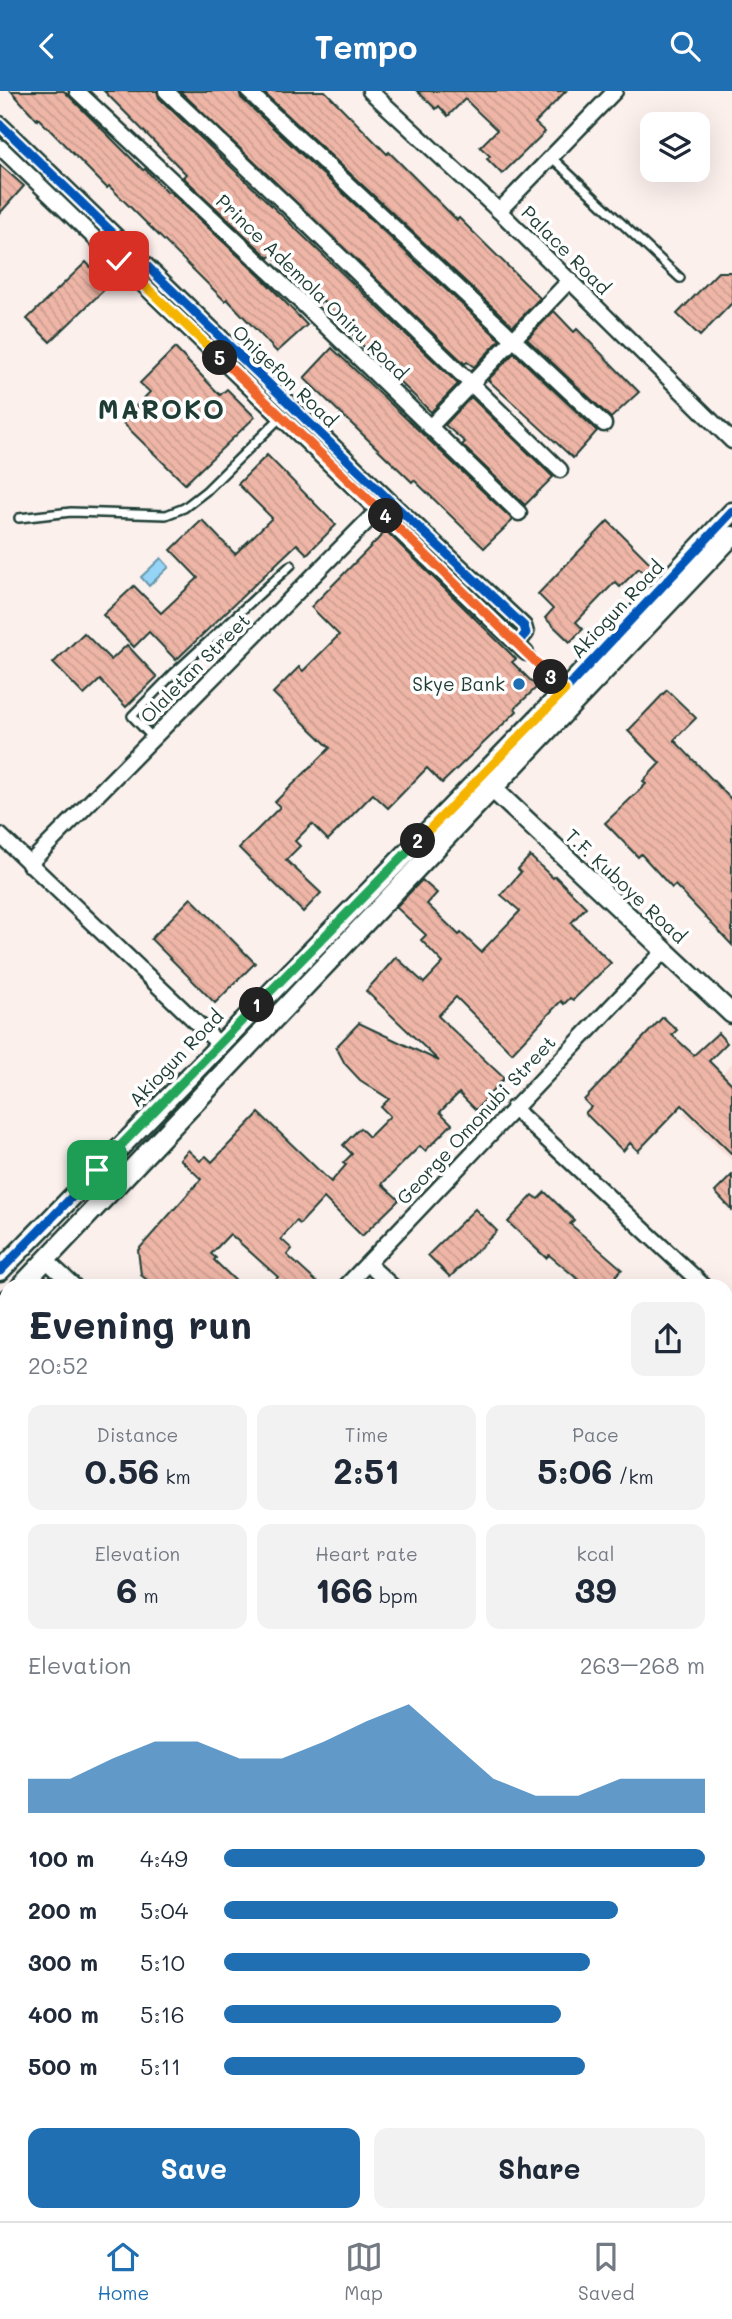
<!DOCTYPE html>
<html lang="en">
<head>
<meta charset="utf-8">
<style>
  :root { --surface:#fff; --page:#f2f2f3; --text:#1f2937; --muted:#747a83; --line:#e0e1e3; --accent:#1f6fb2 }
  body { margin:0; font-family:Mali,sans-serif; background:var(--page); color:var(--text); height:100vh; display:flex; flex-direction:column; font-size:26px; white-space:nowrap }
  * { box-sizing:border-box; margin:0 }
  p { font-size:23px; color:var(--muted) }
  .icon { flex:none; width:38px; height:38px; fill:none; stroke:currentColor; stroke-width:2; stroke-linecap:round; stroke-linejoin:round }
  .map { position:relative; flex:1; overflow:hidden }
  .drawer { position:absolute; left:0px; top:1188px; width:733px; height:943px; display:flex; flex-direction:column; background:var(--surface); border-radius:21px 21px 0 0; box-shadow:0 7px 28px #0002 }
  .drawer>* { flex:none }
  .tools { position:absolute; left:640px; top:21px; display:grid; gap:14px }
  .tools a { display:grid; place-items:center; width:70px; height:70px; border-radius:14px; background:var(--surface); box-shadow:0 7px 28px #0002; font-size:35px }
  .pin { position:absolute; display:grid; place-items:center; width:60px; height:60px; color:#fff; margin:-30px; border-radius:14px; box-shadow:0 4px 10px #0006 }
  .km { position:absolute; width:35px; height:35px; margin:-18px; border-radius:50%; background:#222; color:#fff; font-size:19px; line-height:35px; text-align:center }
  .round { display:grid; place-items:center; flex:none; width:74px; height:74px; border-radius:14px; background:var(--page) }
  .summary { display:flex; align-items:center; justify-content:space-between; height:119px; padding:0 28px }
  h1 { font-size:38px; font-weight:800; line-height:52px }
  .figures { display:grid; grid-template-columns:repeat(3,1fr); gap:10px; height:119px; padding:7px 28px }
  .figures div { display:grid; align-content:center; border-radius:14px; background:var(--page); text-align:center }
  .figures b { font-size:35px; font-weight:800 }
  .figures small { font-size:19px; font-weight:400 }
  .figures p { font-size:19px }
  .chart { height:196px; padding:14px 28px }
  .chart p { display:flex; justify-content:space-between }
  .chart svg { width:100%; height:126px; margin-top:7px; fill:var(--accent); opacity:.7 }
  .cta { display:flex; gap:14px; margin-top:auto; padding:14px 28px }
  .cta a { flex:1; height:80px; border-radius:14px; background:var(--accent); color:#fff; font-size:28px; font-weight:800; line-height:80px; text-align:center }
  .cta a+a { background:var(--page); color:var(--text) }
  ul { padding:0 28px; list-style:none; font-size:23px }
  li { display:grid; grid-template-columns:112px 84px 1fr; align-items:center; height:52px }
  li i { height:18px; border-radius:9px; background:var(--accent) }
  header { display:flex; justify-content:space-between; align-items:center; height:91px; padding:0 28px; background:var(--accent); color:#fff; font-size:32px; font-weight:800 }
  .tab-bar { display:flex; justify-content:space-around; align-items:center; height:98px; border-top:2px solid var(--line); background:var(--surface); font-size:19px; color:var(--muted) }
  .tab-bar a { display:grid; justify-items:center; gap:4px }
  .tab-bar .on { color:var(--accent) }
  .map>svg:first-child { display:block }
</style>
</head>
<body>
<header><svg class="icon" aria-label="back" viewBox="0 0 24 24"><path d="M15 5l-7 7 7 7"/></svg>Tempo<svg class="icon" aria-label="search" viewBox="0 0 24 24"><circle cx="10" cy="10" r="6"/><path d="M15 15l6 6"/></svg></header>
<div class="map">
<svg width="732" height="2130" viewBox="0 0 732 2130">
  <defs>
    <pattern id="water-ripples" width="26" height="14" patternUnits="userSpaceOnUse" patternTransform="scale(1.75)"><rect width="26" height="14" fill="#96d4f7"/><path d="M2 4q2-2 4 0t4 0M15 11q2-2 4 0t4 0" fill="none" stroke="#81b7d4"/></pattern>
    <pattern id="building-back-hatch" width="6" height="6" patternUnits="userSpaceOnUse" patternTransform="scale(1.75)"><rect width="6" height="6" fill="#efb6a7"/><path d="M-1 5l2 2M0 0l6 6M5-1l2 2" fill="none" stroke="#cc9d90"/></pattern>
  </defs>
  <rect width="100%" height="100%" fill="#fcf0ed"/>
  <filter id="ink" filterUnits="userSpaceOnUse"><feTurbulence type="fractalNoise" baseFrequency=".0143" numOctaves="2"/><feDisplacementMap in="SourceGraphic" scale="14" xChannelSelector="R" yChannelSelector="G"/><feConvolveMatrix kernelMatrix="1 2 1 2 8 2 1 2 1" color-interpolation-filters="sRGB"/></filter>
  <g filter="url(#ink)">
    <path fill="#f8dfd8" d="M732 972V1070L683 1023Z"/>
    <path fill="url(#water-ripples)" stroke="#6698a9" stroke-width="2" d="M161 467 169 476 149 495 141 486Z"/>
    <g fill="url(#building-back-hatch)" stroke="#1f3d34" stroke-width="2">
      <path d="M11 0H64L143 79 145 78 167 101 169 100 263 188 307 234 277 261 227 208 225 210 109 95 107 97 38 27 37 29Z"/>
      <path d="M104 0H157L159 7 458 293 431 321 364 256 322 209 320 212 272 164 269 167 183 86 186 83Z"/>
      <path d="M180 0H239L241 7 500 249 474 276 467 271 465 273Z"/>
      <path d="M262 0H325L387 63 389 61 457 129 459 127 540 207 513 235Z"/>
      <path d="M417 0H566L535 32 545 41 502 83 487 68 490 65 480 56 497 39 477 20 465 8 448 25 439 15 436 18Z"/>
      <path d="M0 74 24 95 0 122Z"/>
      <path d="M86 171 108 195 50 251 27 228Z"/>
      <path d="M718 181H732V212L700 245 677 223Z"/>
      <path d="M554 220 574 241 577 238 639 301 611 327 527 248Z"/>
      <path d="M175 257 220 304 227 298 255 326 185 393 121 330 150 301 140 292Z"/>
      <path d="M332 257 513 429 484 457 414 389 412 391 304 287Z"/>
      <path d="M514 262 597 340 573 367 488 289Z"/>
      <path d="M471 306 553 386 525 414 462 354 465 351 445 334Z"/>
      <path d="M267 364 336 434 307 463 297 453 176 569 149 541 134 556 103 524 134 495 161 522 177 507 198 487 171 459 202 429 235 463 272 427 238 393Z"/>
      <path d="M608 430 654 476 646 484 639 477 620 496 615 491 576 531 583 538 570 551 545 527 553 518 538 503Z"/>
      <path d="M386 440 516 568 512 571 537 596 515 617 517 620 442 692 427 677 388 717 373 703 328 749 312 733 295 750 300 755 286 769 321 802 303 821 239 757 280 716 275 711 330 657 273 602 299 576 303 580 339 544 311 516Z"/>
      <path d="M84 542 111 569 127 554 157 586 126 616 100 589 84 604 53 572Z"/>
      <path d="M667 599 696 627 674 649 732 709V854L675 794 672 797 641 763 638 766 605 732 646 693 643 690 660 672 628 640Z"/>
      <path d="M530 765 553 787 555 785 586 816 571 832 611 872 573 909 570 907 564 913 561 910 512 962 456 906 438 925 504 987 476 1019 459 1002 440 1021 452 1033 425 1060 420 1055 382 1093 399 1109 362 1145 324 1107 300 1133 296 1130 281 1148 292 1158 287 1164 321 1195H269L278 1186 230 1143 211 1163 216 1167 214 1169 241 1195H154L141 1184 138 1159 201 1088 180 1068 188 1059 200 1070 206 1065 212 1071 259 1022 331 1091 346 1074 343 1072 352 1063 343 1054 360 1037 369 1046 390 1025 381 1016 389 1008 360 989 345 973 336 956 359 932 439 970 366 900 396 866 424 892 443 872 421 849 426 844 396 816 422 789 437 802 427 813 459 844 461 842 481 861 520 820 501 804 521 781 518 778Z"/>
      <path d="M191 807 255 872 215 912 151 848Z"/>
      <path d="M663 926 677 939 672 944 694 964 718 942 727 952 709 970 732 993V1063L682 1014 638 1060 630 1052 623 1060 585 1022 591 1016 584 1009Z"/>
      <path d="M732 1084V1119L715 1101Z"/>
      <path d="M545 1101 574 1129 570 1133 622 1178 607 1195H586L549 1164 546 1167 508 1131 533 1104 538 1108Z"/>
      <path d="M475 1118 497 1140 450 1186 428 1164Z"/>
    </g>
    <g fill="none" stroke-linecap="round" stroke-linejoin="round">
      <g stroke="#1f3d34" stroke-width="12">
        <g id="service">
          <path d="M551 66 680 187"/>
          <path d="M19 427 71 421 166 424 184 417 206 400 281 326"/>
          <path d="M153 647 132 625 174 582 291 474"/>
          <path d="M0 1307 7 1313"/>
          <path d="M0 1358 7 1351"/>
          <path d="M0 1388 7 1395"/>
          <path d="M726 1757 732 1751"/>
          <path d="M726 1782 732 1776"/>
          <path d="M359 2124 360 2130"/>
          <path d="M413 2130 419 2124"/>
        </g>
      </g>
      <g stroke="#1f3d34" stroke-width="19">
        <g id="minor">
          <path d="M77 0 275 186 519 422"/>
          <path d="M166 0 310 136 560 379"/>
          <path d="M248 0 604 333"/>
          <path d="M370 0 499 120 732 350"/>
          <path d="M0 33 388 408 524 535 526 542 517 553"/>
          <path d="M0 56 526 562"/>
          <path d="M499 120 615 0"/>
          <path d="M430 336 570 189"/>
          <path d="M0 744 219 953"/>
          <path d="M29 773 385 412"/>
          <path d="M513 1017 704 1195"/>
          <path d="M47 1170 74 1195"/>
          <path d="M368 1173 392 1195"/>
          <path d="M346 1195 664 860"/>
          <path d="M726 1216 732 1222"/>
          <path d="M726 1509 732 1514"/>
          <path d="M0 1534 7 1541"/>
          <path d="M726 1851 732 1857"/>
          <path d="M323 2124 324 2130"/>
        </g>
      </g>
      <g stroke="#1f3d34" stroke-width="23">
        <g id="tertiary">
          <path d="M492 697 732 923"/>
          <path d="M0 1180 565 599 732 421"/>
          <path d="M21 1195 732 445"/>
          <path d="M0 1215 7 1208"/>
        </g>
      </g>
      <g stroke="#1f3d34" stroke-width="28">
        <g id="trunk">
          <path d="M0 1436 7 1441"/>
          <path d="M690 2124 696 2130"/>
        </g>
      </g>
      <path stroke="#1f3d34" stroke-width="2.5" stroke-dasharray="2 5" stroke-linecap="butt" d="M537 572 553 587"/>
      <use href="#service" stroke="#fff" stroke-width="7"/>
      <use href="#minor" stroke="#fff" stroke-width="14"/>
      <use href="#tertiary" stroke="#fff" stroke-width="18"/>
      <use href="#trunk" stroke="#fbdcab" stroke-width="23"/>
      <g stroke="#fff" stroke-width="13">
        <g id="cycleway">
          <path d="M0 33 388 408 524 535 526 542 517 553"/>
          <path d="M0 1180 565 599 732 421"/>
        </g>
      </g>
      <use href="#cycleway" stroke="#0057b8" stroke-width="9"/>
    </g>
  </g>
  <g fill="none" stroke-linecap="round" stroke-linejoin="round" filter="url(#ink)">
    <g stroke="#fff" stroke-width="14">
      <path id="split-1" d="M97 1079 257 914"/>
    </g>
    <g stroke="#fff" stroke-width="14">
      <path id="split-2" d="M257 914 418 750"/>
    </g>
    <g stroke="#fff" stroke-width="14">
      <path id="split-3" d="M418 750 565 599 551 586"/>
    </g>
    <g stroke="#fff" stroke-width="14">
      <path id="split-4" d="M386 425 551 586"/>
    </g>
    <g stroke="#fff" stroke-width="14">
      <path id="split-5" d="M220 267 386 425"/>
    </g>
    <g stroke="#fff" stroke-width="14">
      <path id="split-6" d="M119 170 220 267"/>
    </g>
    <use href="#split-1" stroke="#22a559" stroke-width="9"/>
    <use href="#split-2" stroke="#22a559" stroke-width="9"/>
    <use href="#split-3" stroke="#f5b400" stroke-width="9"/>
    <use href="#split-4" stroke="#f0652b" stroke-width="9"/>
    <use href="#split-5" stroke="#f0652b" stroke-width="9"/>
    <use href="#split-6" stroke="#f5b400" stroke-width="9"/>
  </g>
  <circle fill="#1f6fb2" stroke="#fff" stroke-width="2.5" cx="519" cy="593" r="7"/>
  <g text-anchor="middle" stroke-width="7" stroke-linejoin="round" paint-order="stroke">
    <g font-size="19" fill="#1f3d34" stroke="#fff">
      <text transform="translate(566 159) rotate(45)" y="7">Palace Road</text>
      <text transform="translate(312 196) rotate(44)" y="7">Prince Ademola Oniru Road</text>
      <text transform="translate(285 285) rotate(44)" y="7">Onigefon Road</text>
      <text transform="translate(617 518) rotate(-47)" y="7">Akiogun Road</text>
      <text transform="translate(195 577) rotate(-45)" y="7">Olaletan Street</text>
      <text transform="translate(626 795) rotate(43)" y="7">T.F. Kuboye Road</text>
      <text transform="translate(176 967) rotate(-46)" y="7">Akiogun Road</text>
      <text transform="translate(476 1029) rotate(-47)" y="7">George Omonubi Street</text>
    </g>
    <g font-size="19" fill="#1f3d34" stroke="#fff" text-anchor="end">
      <text x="505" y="600">Skye Bank</text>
    </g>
    <g font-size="26" font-weight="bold" letter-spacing="2" fill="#1f3d34" stroke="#fff">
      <text x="162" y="328">MAROKO</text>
    </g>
  </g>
</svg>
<div class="tools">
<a><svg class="icon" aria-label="layers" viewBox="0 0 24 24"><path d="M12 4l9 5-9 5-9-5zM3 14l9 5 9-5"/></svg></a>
</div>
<div class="pin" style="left:97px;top:1079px;background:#1e9e55"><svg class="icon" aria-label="arrive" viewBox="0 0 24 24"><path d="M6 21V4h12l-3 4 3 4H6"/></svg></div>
<div class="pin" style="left:119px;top:170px;background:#d93025"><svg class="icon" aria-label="check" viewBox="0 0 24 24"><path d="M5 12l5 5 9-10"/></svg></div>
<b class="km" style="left:257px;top:914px">1</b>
<b class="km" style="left:418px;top:750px">2</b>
<b class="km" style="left:551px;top:586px">3</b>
<b class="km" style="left:386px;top:425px">4</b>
<b class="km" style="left:220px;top:267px">5</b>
<section class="drawer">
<div class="summary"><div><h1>Evening run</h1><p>20:52</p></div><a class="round"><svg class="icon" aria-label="share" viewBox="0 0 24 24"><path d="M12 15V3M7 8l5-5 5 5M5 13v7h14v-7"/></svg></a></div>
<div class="figures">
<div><p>Distance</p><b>0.56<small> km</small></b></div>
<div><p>Time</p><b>2:51</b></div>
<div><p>Pace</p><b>5:06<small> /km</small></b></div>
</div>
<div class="figures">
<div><p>Elevation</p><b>6<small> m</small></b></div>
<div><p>Heart rate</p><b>166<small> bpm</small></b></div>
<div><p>kcal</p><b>39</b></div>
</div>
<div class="chart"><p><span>Elevation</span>263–268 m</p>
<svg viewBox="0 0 160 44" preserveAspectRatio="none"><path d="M0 44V32L10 32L20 25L30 19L40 19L50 25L60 25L70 19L80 12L90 6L100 19L110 32L120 38L130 38L140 32L150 32L160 32V44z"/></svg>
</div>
<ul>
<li><b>100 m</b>4:49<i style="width:100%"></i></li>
<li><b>200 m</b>5:04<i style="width:82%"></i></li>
<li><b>300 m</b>5:10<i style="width:76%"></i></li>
<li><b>400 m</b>5:16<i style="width:70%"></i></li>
<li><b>500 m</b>5:11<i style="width:75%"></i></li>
</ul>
<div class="cta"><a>Save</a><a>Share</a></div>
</section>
</div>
<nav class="tab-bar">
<a class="on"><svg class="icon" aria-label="home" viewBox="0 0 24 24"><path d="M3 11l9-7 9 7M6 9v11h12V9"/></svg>Home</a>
<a><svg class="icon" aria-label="map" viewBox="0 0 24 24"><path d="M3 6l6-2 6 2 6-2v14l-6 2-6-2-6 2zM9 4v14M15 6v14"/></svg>Map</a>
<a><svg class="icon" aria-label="saved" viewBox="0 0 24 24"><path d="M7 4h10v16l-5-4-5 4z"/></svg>Saved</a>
</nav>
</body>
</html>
